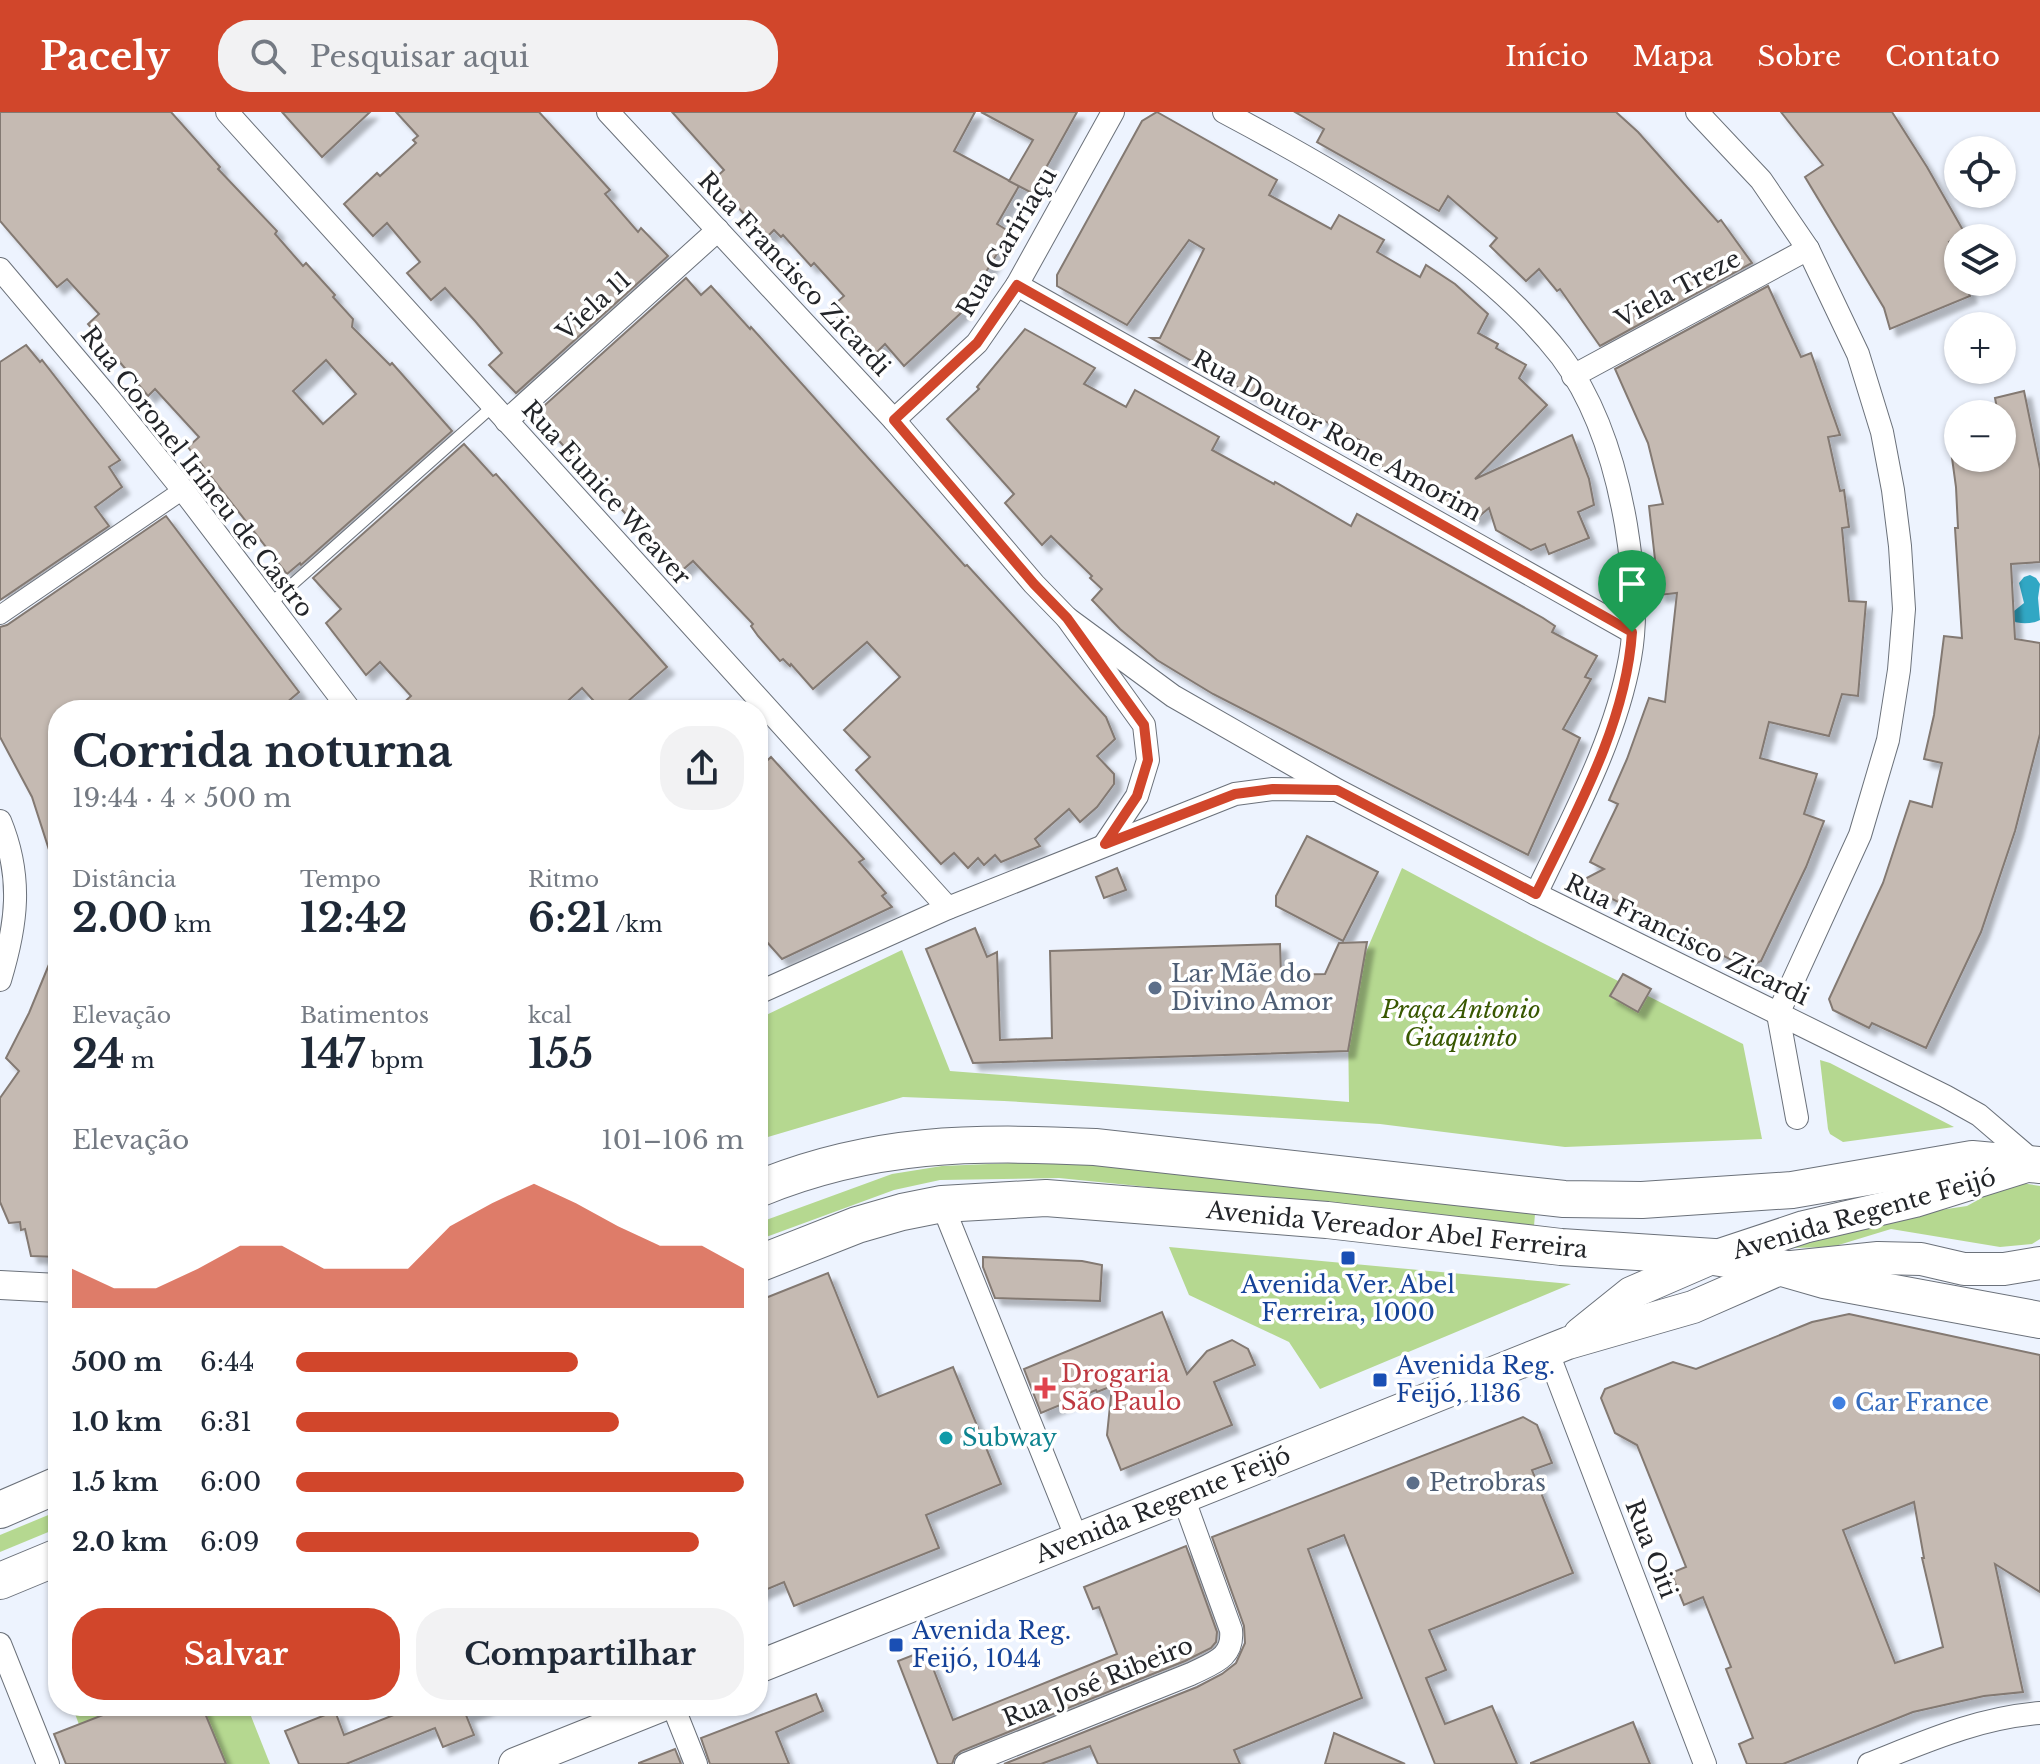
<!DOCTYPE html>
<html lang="pt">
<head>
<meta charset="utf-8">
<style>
  :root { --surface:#fff; --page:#f2f2f3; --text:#1f2937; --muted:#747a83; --accent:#d1462b }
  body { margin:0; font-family:"Libre Baskerville",serif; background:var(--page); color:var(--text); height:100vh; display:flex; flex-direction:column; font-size:30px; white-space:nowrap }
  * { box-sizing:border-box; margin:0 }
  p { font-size:26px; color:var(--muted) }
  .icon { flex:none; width:44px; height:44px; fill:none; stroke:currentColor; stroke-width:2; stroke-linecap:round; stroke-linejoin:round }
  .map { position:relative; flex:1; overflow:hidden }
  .side { position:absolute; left:48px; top:588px; width:720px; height:1016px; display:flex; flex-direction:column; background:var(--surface); border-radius:32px; box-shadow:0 2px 6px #0004 }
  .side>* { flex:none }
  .controls { position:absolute; left:1944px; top:24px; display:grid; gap:16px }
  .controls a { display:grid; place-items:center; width:72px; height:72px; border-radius:50%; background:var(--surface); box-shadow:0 2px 6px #0004; font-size:40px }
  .pin { position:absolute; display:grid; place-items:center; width:68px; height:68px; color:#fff; margin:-82px -34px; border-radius:50% 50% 50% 0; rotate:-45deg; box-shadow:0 0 8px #0007 }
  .pin .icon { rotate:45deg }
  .round { display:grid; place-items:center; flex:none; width:84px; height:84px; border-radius:32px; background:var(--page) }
  .summary { display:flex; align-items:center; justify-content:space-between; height:136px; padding:0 24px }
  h1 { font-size:44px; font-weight:700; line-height:60px }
  .stats { display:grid; grid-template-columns:repeat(3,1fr); gap:12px; height:136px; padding:8px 24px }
  .stats div { display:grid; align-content:center }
  .stats b { font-size:40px; font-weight:700 }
  .stats small { font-size:22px; font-weight:400 }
  .stats p { font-size:22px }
  .chart { height:224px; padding:16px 24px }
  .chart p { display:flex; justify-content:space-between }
  .chart svg { width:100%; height:144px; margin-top:8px; fill:var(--accent); opacity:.7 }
  .primary-button { display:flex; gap:16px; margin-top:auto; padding:16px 24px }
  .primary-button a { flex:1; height:92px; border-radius:32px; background:var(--accent); color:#fff; font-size:32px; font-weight:700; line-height:92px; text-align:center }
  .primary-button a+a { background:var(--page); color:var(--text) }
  ul { padding:0 24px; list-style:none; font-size:26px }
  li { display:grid; grid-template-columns:128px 96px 1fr; align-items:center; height:60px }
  li i { height:20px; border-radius:10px; background:var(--accent) }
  header { display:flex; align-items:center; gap:48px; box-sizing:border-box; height:112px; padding:0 40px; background:var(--accent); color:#fff }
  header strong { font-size:38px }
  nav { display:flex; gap:44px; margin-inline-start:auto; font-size:28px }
  .search { width:560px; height:72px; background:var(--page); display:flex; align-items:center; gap:20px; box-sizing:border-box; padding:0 28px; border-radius:32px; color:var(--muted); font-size:30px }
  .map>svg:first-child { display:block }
</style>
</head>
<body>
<header>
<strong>Pacely</strong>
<div class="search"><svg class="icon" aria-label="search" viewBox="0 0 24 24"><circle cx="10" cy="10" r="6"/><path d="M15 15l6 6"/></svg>Pesquisar aqui</div>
<nav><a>Início</a><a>Mapa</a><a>Sobre</a><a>Contato</a></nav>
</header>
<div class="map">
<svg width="2040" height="1652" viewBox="0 0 2040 1652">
  <defs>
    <filter id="shadow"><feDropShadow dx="7" dy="7" stdDeviation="2" flood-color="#0004"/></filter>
  </defs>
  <rect width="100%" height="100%" fill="#edf3fe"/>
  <g fill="#b5d890">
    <path d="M1402 756 1537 828 1743 932 1762 1027 1565 1035 1380 1012 1004 989 903 985 758 1028V907L902 838 950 959 1349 990 1348 911 1363 847Z"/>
    <path d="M1820 948 1830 951 1954 1015 1843 1030 1830 1022 1828 1017Z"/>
    <path d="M1058 1049 1535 1102 1534 1114 1059 1066 940 1068 894 1078 758 1128V1111L892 1062 942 1054Z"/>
    <path d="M2022 1071 2040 1074V1127L2032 1132 2000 1135 1891 1117 1832 1135 1791 1136 1826 1115 1967 1094 1996 1078Z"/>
    <path d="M1169 1135 1571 1172 1320 1277 1289 1230 1189 1183Z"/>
    <path d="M58 1399V1416L0 1440V1423Z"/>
    <path d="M72 1594H247L270 1652H94Z"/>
  </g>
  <path fill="#31a7c4" d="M2030 463 2036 466 2040 472 2038 486 2040 508C2034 512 2018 512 2012 509L2014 499 2024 491 2019 471 2024 465Z"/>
  <g fill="#c5bab2" stroke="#837972" stroke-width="2" fill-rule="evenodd" filter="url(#shadow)">
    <path d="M0 0H171L220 55 218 57 277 119 275 122 303 154 306 151 335 183 333 185 353 207 352 215 390 253 392 251 452 319 301 453 300 451 287 462 188 335 199 325 155 277 148 284 88 212 99 202 67 167 57 175 0 109ZM326 248 356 282 323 312 293 279Z"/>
    <path d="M282 0H370L322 45Z"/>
    <path d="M396 0H539L610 78 605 82 638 120 641 116 668 144 516 281 489 253 502 241 475 209 445 176 431 188 407 161 420 150 387 111 373 124 344 92 377 61 380 64 416 31 413 28 418 24Z"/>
    <path d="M672 0H975L954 39 1019 74 997 112 1010 120 962 200 904 254 885 232 872 245 830 196 844 184 814 151 811 154 783 123 781 125 774 118 766 126 713 68 724 58Z"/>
    <path d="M981 0H1077L1032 81 1009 69 1033 28Z"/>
    <path d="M1157 0 1277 68 1269 83 1331 117 1339 103 1384 128 1377 140 1420 165 1426 153 1455 172 1488 202 1478 221 1498 232 1496 236 1526 253 1519 266 1547 293 1475 367 1572 323 1589 367 1594 393 1578 400 1589 426 1549 442 1545 432 1531 438 1496 418 1489 396 1476 407 1353 339 1359 328 1303 297 1296 308 1151 226H1160L1204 137 1189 128 1127 213 1057 174V163L1142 9Z"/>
    <path d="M1295 0H1616L1638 20 1718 110 1721 108 1752 151 1600 234 1560 177 1557 179 1539 157 1526 169 1490 134 1497 126 1448 84 1439 99 1317 30 1324 17Z"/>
    <path d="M1781 0H1892L1927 55 1964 120 1949 130 1958 153V170H1965L1970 184 1890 217 1884 196 1805 65 1823 53Z"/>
    <path d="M686 166 701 183 711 174 750 217 751 215 965 454 967 453 1106 605 1115 627 1097 644 1114 662V672L1097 695 1080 710 1069 697 1035 727 1040 734 1001 750 995 743 984 753 978 746 968 756 954 741 941 752 856 658 870 645 844 618 900 565 867 530 813 577 791 552 790 554 783 547 780 549 758 524 751 514 753 512 693 449 679 461 606 380 609 378 572 336 568 339 535 302Z"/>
    <path d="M1768 174 1801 245 1811 241 1840 323 1828 325 1840 379 1844 378 1849 415 1842 416 1849 489 1866 490 1858 584 1842 582 1829 624 1769 610 1760 646 1817 662 1804 702 1824 709 1806 755 1761 849 1747 856 1579 770 1604 757 1590 750 1618 692 1609 688 1627 647 1649 586 1665 590 1677 481 1659 483 1649 394 1663 392 1648 331 1615 257Z"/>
    <path d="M1025 217 1095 256 1084 272 1126 295 1135 278 1219 325 1212 338 1274 372 1275 370 1351 414 1357 402 1543 506 1555 514 1552 520 1597 544 1585 565 1591 567 1563 617 1580 626 1528 743 1213 582 1157 548 1120 517 1092 488 1102 477 1090 466 1092 464 1051 424 1042 433 1005 391 1014 382 947 307 979 277 977 275Z"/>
    <path d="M26 233 40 250 42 248 120 348 109 355 122 375 95 395 109 414 0 488V250Z"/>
    <path d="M2024 279 2040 357V450L2011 452 2015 527 2040 531V622L2015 719 1981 820 1926 936 1872 911 1869 916 1833 898 1829 887 1883 771 1910 689 1932 695 1942 651 1924 647 1934 603 1944 524 1962 526 1955 416H1958L1956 375 1952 346H2002V302H1998L1995 286Z"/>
    <path d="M464 332 493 364 496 362 667 555 618 598H602L582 576 558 598H396L411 584 380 550 366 563 326 511 341 497 313 466Z"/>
    <path d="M166 404 299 580 278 598H58V746L52 747 32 685 0 625V515L7 513Z"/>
    <path d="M771 645 864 747 859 750 886 781 882 784 892 795 782 847 758 820V657Z"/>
    <path d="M1307 724 1378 760 1343 829 1276 794V784Z"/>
    <path d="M1117 756 1126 778 1104 786 1096 765Z"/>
    <path d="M975 816 987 845 997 840 1000 928 1052 926 1050 839 1280 832 1281 863 1325 862 1339 831 1367 830 1348 939 973 951 926 837Z"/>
    <path d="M57 833 58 1145 31 1144 25 1117 21 1118 20 1110 9 1111 0 1090V986L19 959 6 946 29 901Z"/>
    <path d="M1623 862 1651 877 1638 900 1610 884Z"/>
    <path d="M983 1145 1082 1149 1102 1153 1100 1189 995 1186 983 1155Z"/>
    <path d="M828 1161 878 1285 953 1255 1001 1372 926 1403 939 1436 794 1494 784 1470 758 1481V1189Z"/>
    <path d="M1162 1200 1187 1262 1207 1239 1232 1228 1248 1237 1255 1253 1214 1270 1232 1313 1121 1358 1107 1323 1112 1274 1097 1280 1096 1278 1041 1301 1024 1257Z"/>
    <path d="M1849 1202 2040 1243V1480L1995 1452 2023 1580 1984 1584 1913 1600 1783 1652H1747L1739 1632 1753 1626 1726 1557 1731 1555 1703 1485 1684 1493 1671 1461 1686 1455 1637 1333 1615 1321 1601 1286 1605 1277 1673 1250 1696 1257 1812 1210ZM1914 1390 1924 1446H1922L1943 1535 1895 1551 1843 1418Z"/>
    <path d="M1523 1305 1537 1313 1552 1351 1532 1358 1573 1461 1429 1518 1446 1558 1426 1566 1445 1612 1492 1594 1517 1652H1435L1344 1423 1308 1437 1362 1586 1234 1638 1240 1652H1098L1090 1634 1041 1652H1004L1197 1575 1222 1562 1236 1551 1245 1531 1244 1514 1212 1425Z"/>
    <path d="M1186 1434 1217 1520 1216 1530 1211 1536 1185 1549 961 1639 955 1644 952 1652H938L898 1549 926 1538 953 1608 1067 1562 1117 1542 1099 1495 1093 1497 1084 1475Z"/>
    <path d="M816 1582 823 1599 776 1620 789 1652H710L701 1626Z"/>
    <path d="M126 1594H202L226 1652H66L54 1622Z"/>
    <path d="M416 1594 487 1595 466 1603 474 1623 443 1635 435 1616 346 1652H299L285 1619 335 1599 344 1623Z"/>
    <path d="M1633 1610 1650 1652H1531V1651Z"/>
    <path d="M1334 1621 1405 1652H1325Z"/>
    <path d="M675 1637 681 1652H639V1651Z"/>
  </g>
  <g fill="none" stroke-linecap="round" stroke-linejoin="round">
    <g stroke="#6b717a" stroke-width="13">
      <path id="service" d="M269 493 492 295"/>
    </g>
    <g stroke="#6b717a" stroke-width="20">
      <path id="pedestrian" d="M0 503 183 378"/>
    </g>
    <g stroke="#6b717a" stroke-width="24">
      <g id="minor">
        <path d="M227 0 948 796"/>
        <path d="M608 0 894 308 1034 472 1067 506 1144 613 1148 648 1137 684 1105 732"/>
        <path d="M1224 0C1337 60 1482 142 1561 244 1597 292 1616 355 1626 413 1633 457 1638 502 1630 546 1615 629 1572 706 1536 782"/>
        <path d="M1697 0 1761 68 1808 137 1858 242 1882 320 1893 378 1900 434 1904 497 1899 558 1888 628 1860 723 1778 902 1797 1006"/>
        <path d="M0 157 108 285 183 378 350 598"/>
        <path d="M1017 173 1632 520"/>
        <path d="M1573 264 1808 137"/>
        <path d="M894 308 977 231 1017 173 1113 0"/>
        <path d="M506 309 718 118"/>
        <path d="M1067 506 1173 584 1337 678 1536 782 1945 984 1979 1003 2035 1051"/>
        <path d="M0 709C23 765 17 812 0 868"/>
        <path d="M758 881 948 796 1235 682 1273 677 1332 678"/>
        <path d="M942 1092 1077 1427"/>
        <path d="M1548 1241 1705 1652"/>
        <path d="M0 1532 48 1652"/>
        <path d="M673 1594 696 1652"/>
        <path d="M966 1652 1191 1562C1213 1551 1234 1546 1231 1518L1183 1385"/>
        <path d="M1869 1652C1927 1629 1978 1606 2040 1601"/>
      </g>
    </g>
    <g stroke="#6b717a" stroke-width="30">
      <path id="tertiary" d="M0 1173 58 1176"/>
    </g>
    <g stroke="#6b717a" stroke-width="34">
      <g id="secondary">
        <path d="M1580 1222 1631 1181 1714 1145 1804 1115 1915 1089 2030 1053"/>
        <path d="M758 1555 1568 1231 1693 1195 1782 1156 1878 1146 1921 1147 1964 1157H2004L2040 1151"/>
        <path d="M515 1652 660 1594"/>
      </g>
    </g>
    <g stroke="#6b717a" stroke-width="38">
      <g id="primary">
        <path d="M758 1077C872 1030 975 1029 1095 1035L1564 1087 1642 1088 1792 1078 1972 1047 2040 1053"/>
        <path d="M758 1152 857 1113 902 1100 942 1092 1046 1086 1327 1108 1561 1135 1714 1145 1782 1156 1824 1168 2040 1208"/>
        <path d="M0 1398 58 1373"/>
        <path d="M0 1469 58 1445"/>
      </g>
    </g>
    <use href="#service" stroke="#fff" stroke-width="11"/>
    <use href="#pedestrian" stroke="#fff" stroke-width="18"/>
    <use href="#minor" stroke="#fff" stroke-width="22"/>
    <use href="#tertiary" stroke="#fff" stroke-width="28"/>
    <use href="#secondary" stroke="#fff" stroke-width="32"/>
    <use href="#primary" stroke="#fff" stroke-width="36"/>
  </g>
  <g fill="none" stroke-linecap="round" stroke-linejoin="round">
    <g stroke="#fff" stroke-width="16">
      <path id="route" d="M1017 173 1632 520C1626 612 1576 700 1536 782L1337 678 1273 677 1235 682 1105 732 1137 684 1148 648 1144 613 1067 506 1034 472 894 308 977 231Z"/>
    </g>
    <use href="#route" stroke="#d1462b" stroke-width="10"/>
  </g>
  <g fill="#5c6f8a" stroke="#fff" stroke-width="3">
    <circle cx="1155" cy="876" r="8"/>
    <circle cx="1413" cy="1371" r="8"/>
  </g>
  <g fill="#1a4fb4" stroke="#fff" stroke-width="3">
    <rect x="1340" y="1138" width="16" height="16" rx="4"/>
    <rect x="1372" y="1260" width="16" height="16" rx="4"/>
    <rect x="888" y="1525" width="16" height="16" rx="4"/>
  </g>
  <path fill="#e0444e" stroke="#fff" stroke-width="3" d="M1041 1264h8v8h8v8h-8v8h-8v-8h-8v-8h8z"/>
  <circle fill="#3f7fe0" stroke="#fff" stroke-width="3" cx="1839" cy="1291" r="8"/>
  <circle fill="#0f9aa8" stroke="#fff" stroke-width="3" cx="946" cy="1326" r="8"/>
  <g text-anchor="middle" stroke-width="7" stroke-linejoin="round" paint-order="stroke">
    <g font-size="24" fill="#232529" stroke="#fff">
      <text transform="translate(1007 130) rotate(-59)" y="8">Rua Caririaçu</text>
      <text transform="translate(794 162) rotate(47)" y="8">Rua Francisco Zicardi</text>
      <text transform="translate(1678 177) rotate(-28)" y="8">Viela Treze</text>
      <text transform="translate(594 194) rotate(-42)" y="8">Viela 11</text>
      <text transform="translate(1337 324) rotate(29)" y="8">Rua Doutor Rone Amorim</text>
      <text transform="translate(197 360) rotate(52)" y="8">Rua Coronel Irineu de Castro</text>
      <text transform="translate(606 381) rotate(48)" y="8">Rua Eunice Weaver</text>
      <text transform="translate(1687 828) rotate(26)" y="8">Rua Francisco Zicardi</text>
      <text transform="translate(1864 1102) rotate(-16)" y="8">Avenida Regente Feijó</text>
      <text transform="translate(1397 1118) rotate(6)" y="8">Avenida Vereador Abel Ferreira</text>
      <text transform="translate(1163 1393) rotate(-22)" y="8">Avenida Regente Feijó</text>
      <text transform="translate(1651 1437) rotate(69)" y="8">Rua Oiti</text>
      <text transform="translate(1098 1570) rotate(-22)" y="8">Rua José Ribeiro</text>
    </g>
    <g font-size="24" fill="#4e5e75" stroke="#fff" text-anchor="start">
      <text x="1171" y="870">Lar Mãe do<tspan x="1171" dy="28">Divino Amor</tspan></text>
      <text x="1429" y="1379">Petrobras</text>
    </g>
    <g font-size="24" font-style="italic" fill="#385701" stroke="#fff">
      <text x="1461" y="906">Praça Antonio<tspan x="1461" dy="28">Giaquinto</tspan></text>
    </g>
    <g font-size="24" fill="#164399" stroke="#fff" text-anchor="start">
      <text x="1348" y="1181" text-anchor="middle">Avenida Ver. Abel<tspan x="1348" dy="28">Ferreira, 1000</tspan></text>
      <text x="1396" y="1262">Avenida Reg.<tspan x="1396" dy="28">Feijó, 1136</tspan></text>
      <text x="912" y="1527">Avenida Reg.<tspan x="912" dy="28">Feijó, 1044</tspan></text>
    </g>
    <g font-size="24" fill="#be3a42" stroke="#fff" text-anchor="start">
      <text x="1061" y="1270">Drogaria<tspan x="1061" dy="28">São Paulo</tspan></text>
    </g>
    <g font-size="24" fill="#366cbe" stroke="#fff" text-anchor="start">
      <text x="1855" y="1299">Car France</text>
    </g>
    <g font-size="24" fill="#0d838f" stroke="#fff" text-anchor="start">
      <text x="962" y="1334">Subway</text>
    </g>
  </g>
</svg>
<div class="controls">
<a><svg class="icon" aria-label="locate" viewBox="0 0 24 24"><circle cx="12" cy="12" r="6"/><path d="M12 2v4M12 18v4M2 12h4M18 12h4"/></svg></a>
<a><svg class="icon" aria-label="layers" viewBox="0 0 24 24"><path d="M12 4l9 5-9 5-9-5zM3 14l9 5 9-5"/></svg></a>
<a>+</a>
<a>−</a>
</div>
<div class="pin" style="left:1632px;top:520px;background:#1e9e55"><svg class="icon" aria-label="arrive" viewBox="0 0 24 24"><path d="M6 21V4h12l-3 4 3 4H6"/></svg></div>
<section class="side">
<div class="summary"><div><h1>Corrida noturna</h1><p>19:44 · 4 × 500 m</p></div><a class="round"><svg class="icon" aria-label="share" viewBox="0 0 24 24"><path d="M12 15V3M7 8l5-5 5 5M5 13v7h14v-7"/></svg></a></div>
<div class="stats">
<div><p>Distância</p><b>2.00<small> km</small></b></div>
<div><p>Tempo</p><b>12:42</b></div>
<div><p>Ritmo</p><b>6:21<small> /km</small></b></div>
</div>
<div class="stats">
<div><p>Elevação</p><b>24<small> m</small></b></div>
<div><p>Batimentos</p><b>147<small> bpm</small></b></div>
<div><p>kcal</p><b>155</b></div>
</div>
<div class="chart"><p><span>Elevação</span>101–106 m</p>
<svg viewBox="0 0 160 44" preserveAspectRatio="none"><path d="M0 44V32L10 38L20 38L30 32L40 25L50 25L60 32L70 32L80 32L90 19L100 12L110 6L120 12L130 19L140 25L150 25L160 32V44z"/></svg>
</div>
<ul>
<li><b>500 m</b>6:44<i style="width:63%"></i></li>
<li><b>1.0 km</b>6:31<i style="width:72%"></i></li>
<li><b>1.5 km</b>6:00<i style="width:100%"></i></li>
<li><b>2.0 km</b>6:09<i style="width:90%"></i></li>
</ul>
<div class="primary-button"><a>Salvar</a><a>Compartilhar</a></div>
</section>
</div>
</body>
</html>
